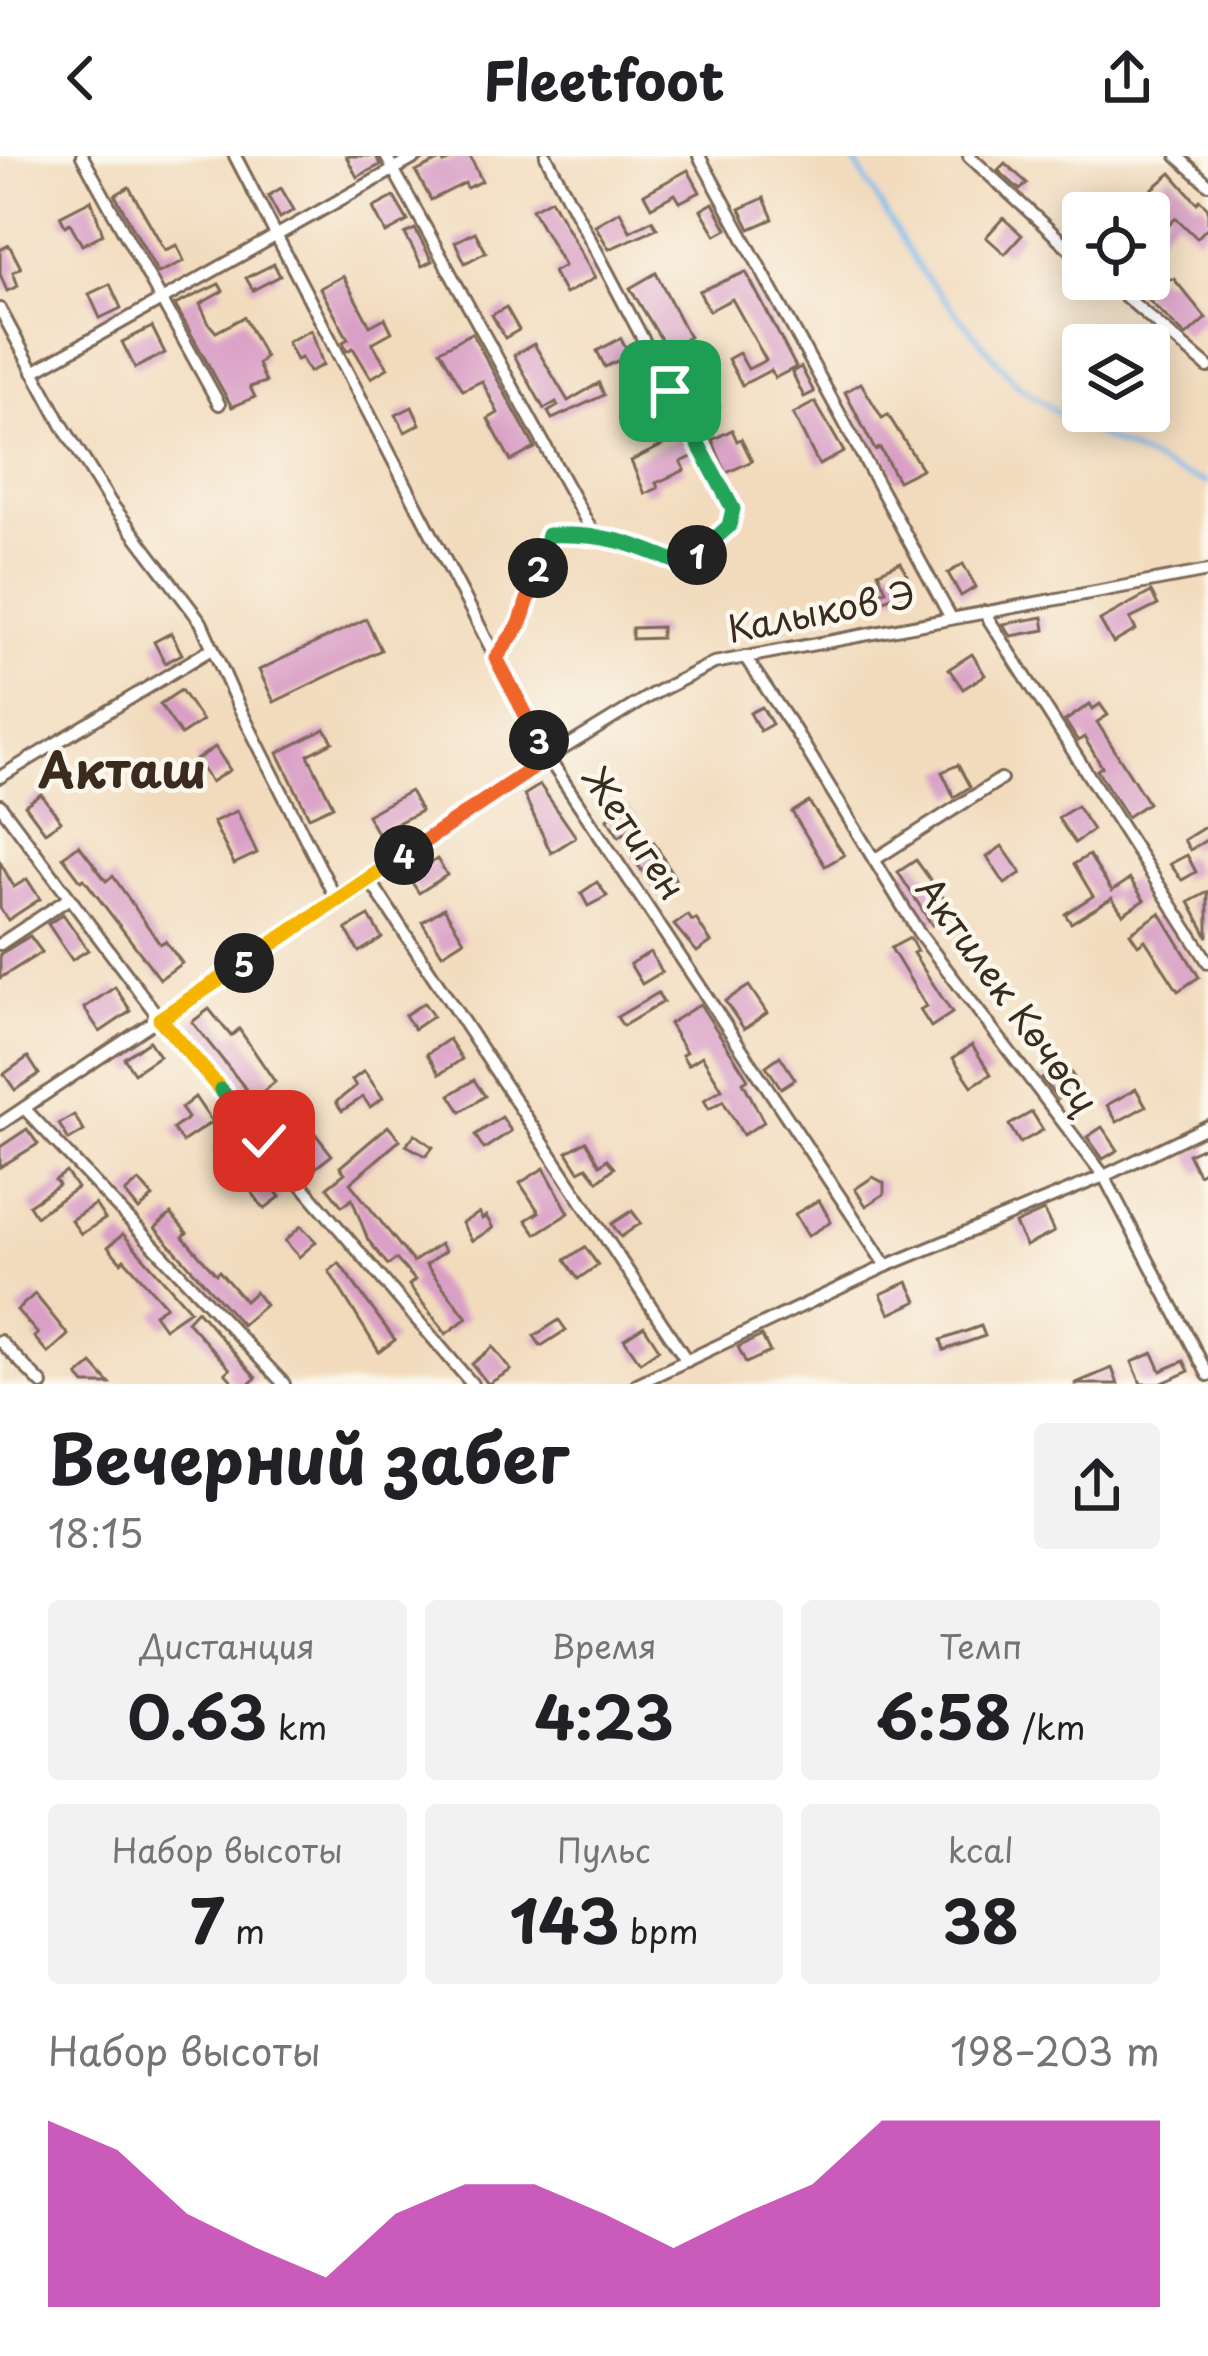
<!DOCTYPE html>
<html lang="ru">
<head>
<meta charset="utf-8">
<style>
  :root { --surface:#fff; --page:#f2f2f2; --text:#202124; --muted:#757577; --accent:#b5179e }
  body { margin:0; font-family:"Playpen Sans",sans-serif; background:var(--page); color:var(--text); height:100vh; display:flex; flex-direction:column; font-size:45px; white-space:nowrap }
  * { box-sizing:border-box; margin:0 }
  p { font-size:39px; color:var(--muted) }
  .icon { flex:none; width:66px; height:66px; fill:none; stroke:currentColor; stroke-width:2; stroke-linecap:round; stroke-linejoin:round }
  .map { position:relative; height:1228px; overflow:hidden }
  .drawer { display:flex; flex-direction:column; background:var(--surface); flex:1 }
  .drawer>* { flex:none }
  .fabs { position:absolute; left:1062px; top:36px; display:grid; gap:24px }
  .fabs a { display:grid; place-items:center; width:108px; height:108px; border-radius:12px; background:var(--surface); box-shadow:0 6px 30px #0003; font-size:60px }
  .pin { position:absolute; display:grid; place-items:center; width:102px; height:102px; color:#fff; margin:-51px; border-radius:24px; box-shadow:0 6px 18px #0006 }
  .km { position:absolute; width:60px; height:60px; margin:-30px; border-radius:50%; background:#222; color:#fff; font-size:33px; line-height:60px; text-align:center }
  .round { display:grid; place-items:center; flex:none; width:126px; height:126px; border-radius:12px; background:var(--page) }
  .head { display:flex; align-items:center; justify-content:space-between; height:204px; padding:0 48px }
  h1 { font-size:66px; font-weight:700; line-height:90px }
  .stats { display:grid; grid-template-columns:repeat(3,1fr); gap:18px; height:204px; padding:12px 48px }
  .stats div { display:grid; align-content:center; border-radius:12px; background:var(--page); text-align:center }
  .stats b { font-size:60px; font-weight:700 }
  .stats small { font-size:33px; font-weight:400 }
  .stats p { font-size:33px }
  .chart { height:336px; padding:24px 48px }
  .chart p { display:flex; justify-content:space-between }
  .chart svg { width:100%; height:216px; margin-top:12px; fill:var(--accent); opacity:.7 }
  header { display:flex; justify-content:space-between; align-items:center; height:156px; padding:0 48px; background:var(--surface); font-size:54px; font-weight:700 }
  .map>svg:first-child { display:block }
</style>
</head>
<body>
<header><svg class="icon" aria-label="back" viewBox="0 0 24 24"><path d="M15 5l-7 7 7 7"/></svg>Fleetfoot<svg class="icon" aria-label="share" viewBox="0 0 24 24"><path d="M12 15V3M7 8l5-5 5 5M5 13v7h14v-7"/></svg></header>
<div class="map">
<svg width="1208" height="1228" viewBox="0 0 1208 1228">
  <rect width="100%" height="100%" fill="#fbf7ec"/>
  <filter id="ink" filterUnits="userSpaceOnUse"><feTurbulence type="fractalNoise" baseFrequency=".00833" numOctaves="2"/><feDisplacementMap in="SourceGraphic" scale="24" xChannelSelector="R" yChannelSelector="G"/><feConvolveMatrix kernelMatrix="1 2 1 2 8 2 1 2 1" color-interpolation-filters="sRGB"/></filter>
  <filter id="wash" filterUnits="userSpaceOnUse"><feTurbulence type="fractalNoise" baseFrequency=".004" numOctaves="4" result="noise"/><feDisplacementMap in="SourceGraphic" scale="48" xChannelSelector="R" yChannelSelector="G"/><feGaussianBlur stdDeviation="2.7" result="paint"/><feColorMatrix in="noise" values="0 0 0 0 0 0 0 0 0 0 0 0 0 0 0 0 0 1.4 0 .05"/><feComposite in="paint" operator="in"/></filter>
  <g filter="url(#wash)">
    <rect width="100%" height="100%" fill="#f2dbbd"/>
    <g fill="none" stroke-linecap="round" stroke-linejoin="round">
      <path stroke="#78bcef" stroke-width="4.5" d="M851 0 922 117 1018 229 1074 268 1174 315 1208 327"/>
    </g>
    <g id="blocks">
      <g fill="#d99fc6">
        <path d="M346 0H376L380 9 357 21Z"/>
        <path d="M459 0H470L482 25 467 32 465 27 431 44 416 16 442 3 444 7Z"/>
        <path d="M1005 7 1027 27 1020 34 998 14Z"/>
        <path d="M688 14 700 36 680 46 675 38 651 51 644 38Z"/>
        <path d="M1171 17 1197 47 1200 44 1208 52V71L1197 82 1176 62 1158 80 1151 73 1169 55 1151 34Z"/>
        <path d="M129 31 165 94 177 89 184 105 158 117 115 39Z"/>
        <path d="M281 32 294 54 280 62 268 40Z"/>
        <path d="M394 41 408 65 386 77 373 52Z"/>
        <path d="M764 42 773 63 750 73 740 53Z"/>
        <path d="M551 43 595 122 565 138 553 116 564 110 532 53Z"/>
        <path d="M91 44 103 78 82 89 70 67 65 70 60 60Z"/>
        <path d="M713 47 727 73 716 79 701 54Z"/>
        <path d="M620 55 630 75 652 64 657 72 609 93 595 69Z"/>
        <path d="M1003 62 1022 79 1005 98 986 81Z"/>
        <path d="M415 73 432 105 422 110 405 78Z"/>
        <path d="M475 76 486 96 465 107 455 86Z"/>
        <path d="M9 89 21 112 13 116 18 130 7 135 0 118V94Z"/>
        <path d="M274 108 280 120 253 134 246 122Z"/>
        <path d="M1149 114 1159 123H1174L1206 162 1186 180 1138 134 1135 136 1120 123H1149Z"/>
        <path d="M746 116 796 211 775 222 771 214 742 229 728 203 739 197 748 213 766 204 732 143 709 155 699 135Z"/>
        <path d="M656 117 689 181 667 193 630 132Z"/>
        <path d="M343 120 370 170 385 162 392 176 372 187 388 212 371 222 353 192 347 195 343 186 348 183 320 132Z"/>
        <path d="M110 128 121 152 100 162 89 138Z"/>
        <path d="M219 128 223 135 200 148 209 168 216 176 244 161 265 201 258 208 266 226 250 231 255 241 232 251 175 149Z"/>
        <path d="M506 151 519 174 505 182 492 159Z"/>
        <path d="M152 171 165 197 135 212 122 186Z"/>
        <path d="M311 174 323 209 309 216 301 202 296 204 287 186Z"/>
        <path d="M472 177 535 292 511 305 488 263 498 257 482 225 463 234 440 194Z"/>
        <path d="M621 182 629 199 605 211 597 195Z"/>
        <path d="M534 188 568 245 599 227 604 239 552 263 548 256 558 250 556 246 544 253 514 199Z"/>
        <path d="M801 211 814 236 804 241 792 216Z"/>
        <path d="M642 217 650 236 626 247 618 227Z"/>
        <path d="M697 217 719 251 699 262 681 228Z"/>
        <path d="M861 227 882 262 888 259 922 313 898 325 880 292 875 294 845 236Z"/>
        <path d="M815 246 844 296 819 309 793 258Z"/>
        <path d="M412 251 420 268 405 276 396 259Z"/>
        <path d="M732 274 737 285 741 283 752 305 726 317 712 284Z"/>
        <path d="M683 279 694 300 681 306 685 314 656 327 658 332 645 338 631 305Z"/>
        <path d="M901 406 913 433 868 450 865 440 886 434 878 416Z"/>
        <path d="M963 408 976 431 961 440 948 417Z"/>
        <path d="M1151 436 1158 449 1130 463 1136 474 1113 487 1100 464Z"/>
        <path d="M1043 461 1045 474 1011 480 1003 468Z"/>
        <path d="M366 463 381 494 274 546 259 514Z"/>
        <path d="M661 471V482L632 483V472Z"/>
        <path d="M171 477 182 498 165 507 154 486Z"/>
        <path d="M972 498 985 519 963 533 949 513Z"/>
        <path d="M181 534 202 565 181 579 160 548Z"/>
        <path d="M1090 548 1093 553 1100 548 1108 559 1097 566 1148 647 1127 661 1097 614 1102 611 1084 581 1078 585 1065 565Z"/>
        <path d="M762 551 772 568 760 575 750 557Z"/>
        <path d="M325 573 333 586 308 599 333 650 309 661 278 597Z"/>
        <path d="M215 591 230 614 211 626 196 604Z"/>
        <path d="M958 609 970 631 954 641 942 616Z"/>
        <path d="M540 629 576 681 551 697 524 639Z"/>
        <path d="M410 635 421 655 386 673 395 691 387 695 367 659Z"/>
        <path d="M41 638 61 665 45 676 25 649Z"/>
        <path d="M809 646 844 699 825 710 792 656Z"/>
        <path d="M628 649 640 667 619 681 607 663Z"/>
        <path d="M1077 650 1093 674 1075 687 1058 662Z"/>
        <path d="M237 655 257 697 234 708 213 666Z"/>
        <path d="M1208 669V683L1190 694 1184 684Z"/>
        <path d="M654 686 675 723 655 735 631 698Z"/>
        <path d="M79 689 106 725 113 720 160 788 165 785 182 807 160 823 84 723 81 725 63 701Z"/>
        <path d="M1002 690 1021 717 1005 728 987 701Z"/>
        <path d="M1089 699 1112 735 1130 723 1144 744 1123 758 1112 742 1071 767 1065 758 1093 740 1074 708Z"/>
        <path d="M1187 699 1196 716 1182 724 1170 708Z"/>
        <path d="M437 703 447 719 419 737 409 722Z"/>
        <path d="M916 704 953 755 932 769 898 716Z"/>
        <path d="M0 706 14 731 27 723 40 743 8 764 0 752Z"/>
        <path d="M597 726 607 740 588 750 581 737Z"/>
        <path d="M1208 736V781L1189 746Z"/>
        <path d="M444 752 464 784 442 798 422 766Z"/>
        <path d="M1160 757 1199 821 1178 835 1145 784 1138 789 1130 777Z"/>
        <path d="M63 758 88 794 72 804 48 768Z"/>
        <path d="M688 759 692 765 696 763 711 786 697 796 674 769Z"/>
        <path d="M369 760 382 782 359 796 346 773Z"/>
        <path d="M30 780 42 796 0 822V798Z"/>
        <path d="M910 782 917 795 913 797 952 857 931 871 920 854 926 850 891 792Z"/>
        <path d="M650 796 662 816 642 828 630 808Z"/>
        <path d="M749 830 767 857 744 873 725 845Z"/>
        <path d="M115 831 131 855 100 876 84 852Z"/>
        <path d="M658 837 663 846 623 870 617 861Z"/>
        <path d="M424 847 433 860 414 873 405 859Z"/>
        <path d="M700 848 748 923 743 926 764 966 743 979 723 945 709 953 704 944 722 933 702 900 688 909 682 899 686 896 669 868Z"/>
        <path d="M209 853 231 880 239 873 275 926 254 943 192 866Z"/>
        <path d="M449 883 462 903 440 918 427 898Z"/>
        <path d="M149 885 159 900 134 917 124 902Z"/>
        <path d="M972 889 991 918 972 930 953 902Z"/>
        <path d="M780 900 795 923 781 932 766 910Z"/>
        <path d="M28 901 39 918 15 934 4 918Z"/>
        <path d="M1065 908 1079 929 1058 943 1042 923Z"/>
        <path d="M364 915 383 942 370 951 363 941 342 955 336 946 356 930 352 924Z"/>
        <path d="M474 924 485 940 461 956 450 939Z"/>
        <path d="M1136 933 1146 950 1117 966 1107 949Z"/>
        <path d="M195 941 212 966 182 986 173 973 188 962 181 952Z"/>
        <path d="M283 948 308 979 313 975 332 999 313 1014 267 961Z"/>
        <path d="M1032 956 1043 974 1020 987 1009 969Z"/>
        <path d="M74 959 84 975 69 984 59 968Z"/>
        <path d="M502 961 511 975 484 993 475 979Z"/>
        <path d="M388 970 400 984 350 1027 413 1106 440 1088 445 1095 426 1109 467 1162 446 1178 409 1129 415 1124 396 1103 388 1109 368 1084 352 1043 342 1050 327 1031 345 1017 340 1011Z"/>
        <path d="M1102 971 1118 994 1103 1003 1087 981Z"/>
        <path d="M27 973 38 988 0 1011V991Z"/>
        <path d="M415 978 433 991 426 1000 406 989Z"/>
        <path d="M229 982 246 1006 230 1018 213 994Z"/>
        <path d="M586 985 600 1009 607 1003 614 1012 598 1025 587 1011 579 1015 567 996Z"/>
        <path d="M1208 989V1013L1198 1018 1188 998Z"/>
        <path d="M544 1012 569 1057 536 1078 526 1064 539 1056 520 1027Z"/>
        <path d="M66 1016 77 1032 36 1060 29 1049 59 1029 55 1024Z"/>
        <path d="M873 1021 884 1027V1038L866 1050 855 1033Z"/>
        <path d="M267 1023 280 1041 264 1053 251 1035Z"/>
        <path d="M139 1025 153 1041 139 1054 125 1037Z"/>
        <path d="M819 1044 831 1066 808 1080 795 1058Z"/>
        <path d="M95 1048 105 1063 81 1078 71 1064Z"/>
        <path d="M632 1055 641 1067 621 1081 612 1068Z"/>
        <path d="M1044 1055 1054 1076 1026 1090 1015 1068Z"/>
        <path d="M479 1057 482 1063 486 1060 493 1072 472 1085 462 1067Z"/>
        <path d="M171 1058 187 1077 183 1081 216 1118 219 1115 245 1145 255 1136 265 1149 242 1169 155 1072Z"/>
        <path d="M301 1070 316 1086 299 1101 285 1085Z"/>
        <path d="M123 1078 190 1154 164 1172 154 1158 166 1150 124 1103 121 1106 108 1091Z"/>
        <path d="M585 1091 598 1109 578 1123 565 1104Z"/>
        <path d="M339 1107 395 1184 379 1196 329 1115Z"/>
        <path d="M908 1126 917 1145 890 1158 881 1138Z"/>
        <path d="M35 1138 68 1179 48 1197 34 1181 38 1178 17 1154Z"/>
        <path d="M197 1154 256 1222 249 1228H235L225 1217 230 1213 187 1165Z"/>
        <path d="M559 1164 566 1174 541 1190 534 1180Z"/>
        <path d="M644 1170 659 1193 640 1206 624 1183Z"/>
        <path d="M981 1170 985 1180 944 1194 941 1184Z"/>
        <path d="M762 1180 770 1196 746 1207 738 1191Z"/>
        <path d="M493 1191 511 1214 488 1228 472 1208Z"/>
        <path d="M1153 1197 1161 1215 1184 1205 1189 1215 1160 1228H1141L1132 1206Z"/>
        <path d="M92 1208 110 1228H85L78 1220Z"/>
        <path d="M1112 1212 1118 1228H1074Z"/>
      </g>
    </g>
  </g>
  <g filter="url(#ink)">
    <use href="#blocks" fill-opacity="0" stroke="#7b6856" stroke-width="3"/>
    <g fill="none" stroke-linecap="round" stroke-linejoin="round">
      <g stroke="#7b6856" stroke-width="16">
        <g id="minor">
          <path d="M82 0 219 248"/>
          <path d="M235 0 548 602 886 1110"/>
          <path d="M386 0 593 377"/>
          <path d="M699 0 951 462"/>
          <path d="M969 0 1083 105"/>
          <path d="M1177 0 1208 28"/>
          <path d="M1105 123 1208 211"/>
          <path d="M0 153 61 267 110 346 201 466 238 549 337 745"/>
          <path d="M33 216 418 0"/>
          <path d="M984 456 1208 806"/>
          <path d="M745 501 794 573 919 777 1104 1020 1208 1219"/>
          <path d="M496 502 521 468 547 379C607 377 632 387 686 409L729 370 733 353 546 0"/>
          <path d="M0 621 213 492"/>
          <path d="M0 649 160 863 472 1228"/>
          <path d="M874 704 1001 623"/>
          <path d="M369 723 687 1205"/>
          <path d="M0 788 68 743"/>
          <path d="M24 952 284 1228"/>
          <path d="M0 968 548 602 651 539 714 507 1208 415"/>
          <path d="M0 1185 42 1228"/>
          <path d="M637 1228 886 1110 1104 1020 1208 970"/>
        </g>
      </g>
      <use href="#minor" stroke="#fff" stroke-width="10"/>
    </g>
  </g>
  <g fill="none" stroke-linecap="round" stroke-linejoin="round" filter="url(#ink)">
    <g stroke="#fff" stroke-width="24">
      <path id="split-1" d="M670 235 733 353 729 370 697 399"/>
    </g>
    <g stroke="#fff" stroke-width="24">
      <path id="split-2" d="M538 412 548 379C607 377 632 387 686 410L697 399"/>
    </g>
    <g stroke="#fff" stroke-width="24">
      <path id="split-3" d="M538 412 520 468 496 502 539 584"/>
    </g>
    <g stroke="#fff" stroke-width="24">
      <path id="split-4" d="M404 699 548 602 539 584"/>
    </g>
    <g stroke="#fff" stroke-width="24">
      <path id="split-5" d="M244 807 404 699"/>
    </g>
    <g stroke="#fff" stroke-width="24">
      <path id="split-6" d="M221 934 160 863 244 807"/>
    </g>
    <g stroke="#fff" stroke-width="24">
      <path id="split-7" d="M221 934 264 985"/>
    </g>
    <use href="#split-1" stroke="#22a559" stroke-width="15"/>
    <use href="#split-2" stroke="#22a559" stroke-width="15"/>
    <use href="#split-3" stroke="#f0652b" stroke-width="15"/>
    <use href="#split-4" stroke="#f0652b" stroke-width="15"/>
    <use href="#split-5" stroke="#f5b400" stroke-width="15"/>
    <use href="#split-6" stroke="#f5b400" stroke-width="15"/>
    <use href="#split-7" stroke="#22a559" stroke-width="15"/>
  </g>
  <g text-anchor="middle" stroke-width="9" stroke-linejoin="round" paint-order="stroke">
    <g font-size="36" fill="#3b2a1e" stroke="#fbf7ec">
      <text transform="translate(821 456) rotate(-11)" y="13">Калыков Э</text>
      <text transform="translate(634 677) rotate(56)" y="13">Жетиген</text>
      <text transform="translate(1007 839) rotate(54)" y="13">Актилек Көчөсү</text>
    </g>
    <g font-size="48" font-weight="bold" fill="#3b2a1e" stroke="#fbf7ec">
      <text x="122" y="632">Акташ</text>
    </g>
  </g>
</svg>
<div class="fabs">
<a><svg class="icon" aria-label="locate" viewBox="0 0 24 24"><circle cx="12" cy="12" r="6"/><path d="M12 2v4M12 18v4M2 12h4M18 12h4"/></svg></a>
<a><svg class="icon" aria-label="layers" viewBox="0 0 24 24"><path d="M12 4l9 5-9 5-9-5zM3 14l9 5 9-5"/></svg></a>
</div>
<div class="pin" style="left:670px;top:235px;background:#1e9e55"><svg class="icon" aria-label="arrive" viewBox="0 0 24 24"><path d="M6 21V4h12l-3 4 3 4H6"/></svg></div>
<div class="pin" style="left:264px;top:985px;background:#d93025"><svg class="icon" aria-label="check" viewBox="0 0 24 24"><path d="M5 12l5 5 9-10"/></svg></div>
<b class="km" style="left:697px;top:399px">1</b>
<b class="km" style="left:538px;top:412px">2</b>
<b class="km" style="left:539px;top:584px">3</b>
<b class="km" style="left:404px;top:699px">4</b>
<b class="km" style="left:244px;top:807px">5</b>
</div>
<section class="drawer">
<div class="head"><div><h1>Вечерний забег</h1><p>18:15</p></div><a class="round"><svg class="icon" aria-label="share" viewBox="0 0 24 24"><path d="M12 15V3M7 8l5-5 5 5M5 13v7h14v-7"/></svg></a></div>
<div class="stats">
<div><p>Дистанция</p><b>0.63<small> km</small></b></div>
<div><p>Время</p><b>4:23</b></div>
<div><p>Темп</p><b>6:58<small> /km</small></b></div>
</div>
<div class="stats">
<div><p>Набор высоты</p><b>7<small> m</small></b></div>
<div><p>Пульс</p><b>143<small> bpm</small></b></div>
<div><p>kcal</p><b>38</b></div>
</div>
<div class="chart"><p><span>Набор высоты</span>198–203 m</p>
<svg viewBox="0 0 160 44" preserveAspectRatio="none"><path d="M0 44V6L10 12L20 25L30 32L40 38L50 25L60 19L70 19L80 25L90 32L100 25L110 19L120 6L130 6L140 6L150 6L160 6V44z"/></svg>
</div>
</section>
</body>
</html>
